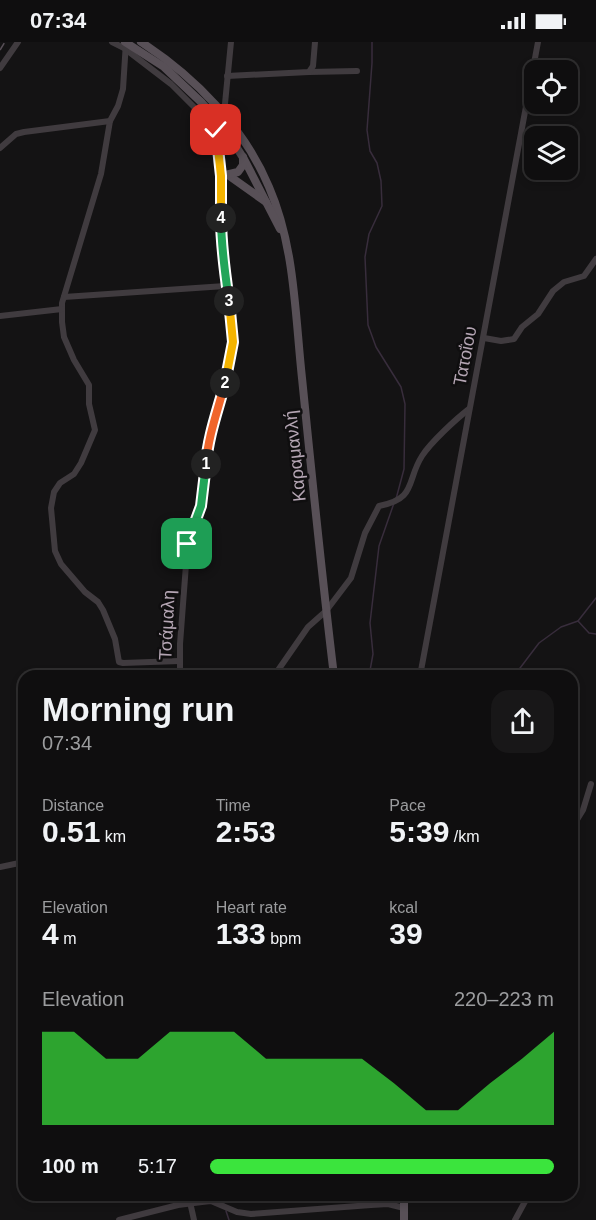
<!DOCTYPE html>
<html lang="en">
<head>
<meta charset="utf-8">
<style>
  :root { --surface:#0f0e0f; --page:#181718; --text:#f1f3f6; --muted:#9b9c9e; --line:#2f2e2f; --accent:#3be43d }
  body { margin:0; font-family:Arial,sans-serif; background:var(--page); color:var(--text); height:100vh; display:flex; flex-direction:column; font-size:22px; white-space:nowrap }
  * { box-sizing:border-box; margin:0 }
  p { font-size:20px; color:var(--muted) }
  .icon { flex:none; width:33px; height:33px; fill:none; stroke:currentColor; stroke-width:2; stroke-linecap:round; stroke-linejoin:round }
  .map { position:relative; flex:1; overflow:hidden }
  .panel { position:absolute; left:18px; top:628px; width:560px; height:531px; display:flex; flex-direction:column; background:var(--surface); border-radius:18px; box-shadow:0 3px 9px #0003,0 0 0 2px var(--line) }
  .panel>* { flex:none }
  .fabs { position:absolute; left:524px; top:18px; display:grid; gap:12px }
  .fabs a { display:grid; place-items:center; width:54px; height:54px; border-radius:12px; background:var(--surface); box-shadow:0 3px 9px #0003,0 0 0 2px var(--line); font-size:30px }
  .pin { position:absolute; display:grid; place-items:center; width:51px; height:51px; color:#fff; margin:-26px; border-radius:12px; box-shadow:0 3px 9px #0006 }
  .km { position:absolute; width:30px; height:30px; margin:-15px; border-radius:50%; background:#222; color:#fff; font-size:16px; line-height:30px; text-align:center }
  .round { display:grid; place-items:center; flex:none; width:63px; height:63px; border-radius:18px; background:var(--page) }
  .overview { display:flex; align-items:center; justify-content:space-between; height:102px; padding:0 24px }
  h1 { font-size:33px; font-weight:800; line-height:45px }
  .stats { display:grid; grid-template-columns:repeat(3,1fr); gap:9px; height:102px; padding:6px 24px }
  .stats div { display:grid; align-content:center }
  .stats b { font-size:30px; font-weight:800 }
  .stats small { font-size:16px; font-weight:400 }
  .stats p { font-size:16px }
  .chart { height:168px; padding:12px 24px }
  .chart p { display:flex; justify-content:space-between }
  .chart svg { width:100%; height:108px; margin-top:6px; fill:var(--accent); opacity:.7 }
  ul { padding:0 24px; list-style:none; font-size:20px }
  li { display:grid; grid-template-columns:96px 72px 1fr; align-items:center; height:45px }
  li i { height:15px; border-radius:8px; background:var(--accent) }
  .status { display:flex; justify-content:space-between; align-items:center; height:42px; padding:0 30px; background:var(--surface); direction:ltr }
  .status svg { height:16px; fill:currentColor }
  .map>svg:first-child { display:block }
</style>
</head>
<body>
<div class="status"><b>07:34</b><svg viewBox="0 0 49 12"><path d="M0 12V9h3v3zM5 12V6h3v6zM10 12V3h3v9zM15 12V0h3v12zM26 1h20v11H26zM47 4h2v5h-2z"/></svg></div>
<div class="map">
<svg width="596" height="1178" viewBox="0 0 596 1178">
  <rect width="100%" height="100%" fill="#141314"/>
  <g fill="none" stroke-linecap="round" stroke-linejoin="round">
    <g stroke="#382d3c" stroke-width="1.5">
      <path d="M372 0V21L367 88 370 109 377 121 381 139 382 164 369 192 365 215 368 283 376 305 401 345 405 362 404 427 396 457"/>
      <path d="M578 579 589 591 596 592"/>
      <path d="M369 634 373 612 370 581 379 504 394 461"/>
      <path d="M514 634 539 601 561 585 578 579 596 556"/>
      <path d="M222 1154 224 1161"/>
      <path d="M226 1169 229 1178"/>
    </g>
    <g stroke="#403b3f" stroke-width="6">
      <path d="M112 0 124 6 171 42 212 83 217 92 219 103 221 134V207L232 286 233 300 220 364 208 397 205 444 202 464 188 496 180 602V634"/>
      <path d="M126 0 123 47 118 64 110 79 101 132 62 261V280L64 295 74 318 89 343V362L95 388 81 421 74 432 60 441 54 450 51 466 55 509 61 522 85 550 98 560 103 568 115 597 119 620 123 621 179 619"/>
      <path d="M0 26 18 0"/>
      <path d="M309 30 357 29"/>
      <path d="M227 34 309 30 313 24 315 0"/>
      <path d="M224 72 231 0"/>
      <path d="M0 106 16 92 24 90 110 79"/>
      <path d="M64 255 225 244"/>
      <path d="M0 274 62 267"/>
      <path d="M484 296 501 299 514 297 522 285 538 272 553 249 564 240 584 234 596 217"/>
      <path d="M274 634 308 585 326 569 351 536 365 491 379 464C417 457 406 439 422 414 431 400 456 377 469 367"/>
      <path d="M420 634 538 0"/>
      <path d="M572 786 583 768 591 742"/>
      <path d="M0 825 24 820"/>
      <path d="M190 1160 194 1178"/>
      <path d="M119 1178 178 1163 202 1160 211 1159 237 1170 251 1172 371 1163 388 1162 404 1166"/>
      <path d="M515 1178 528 1154"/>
    </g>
    <g stroke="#585057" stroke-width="8">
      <path d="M141 0C195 35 244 85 269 145 295 205 295 272 302 336 312 436 322 535 334 634"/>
      <path d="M201 60 222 83 244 117 280 187"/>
      <path d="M228 133 266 160"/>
      <path d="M221 134 238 130 243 123V115"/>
      <path d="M404 1178V1154"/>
    </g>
    <path stroke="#585057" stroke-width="1.5" stroke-dasharray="8 6" stroke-linecap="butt" d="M0 8 5 0"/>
    <path stroke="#585057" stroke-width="8" d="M125 0 164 25 201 60"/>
  </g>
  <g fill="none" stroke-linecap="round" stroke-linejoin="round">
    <g stroke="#fff" stroke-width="12">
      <path id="split-1" d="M187 502 201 464 206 422"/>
    </g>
    <g stroke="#fff" stroke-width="12">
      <path id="split-2" d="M206 422C208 394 218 368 225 341"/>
    </g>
    <g stroke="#fff" stroke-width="12">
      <path id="split-3" d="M225 341 233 300 229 259"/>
    </g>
    <g stroke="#fff" stroke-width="12">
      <path id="split-4" d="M221 176C221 205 225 231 229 259"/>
    </g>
    <g stroke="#fff" stroke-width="12">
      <path id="split-5" d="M216 88 221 134V176"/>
    </g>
    <use href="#split-1" stroke="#22a559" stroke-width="8"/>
    <use href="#split-2" stroke="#f0652b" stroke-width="8"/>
    <use href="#split-3" stroke="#f5b400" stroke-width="8"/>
    <use href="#split-4" stroke="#22a559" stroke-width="8"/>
    <use href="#split-5" stroke="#f5b400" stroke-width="8"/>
  </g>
  <g text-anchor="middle" stroke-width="5" stroke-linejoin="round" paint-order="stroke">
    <g font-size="18" fill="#b4a5b3" stroke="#0f0e0f">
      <text transform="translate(465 314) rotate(-79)" y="6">Τατοΐου</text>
      <text transform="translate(295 414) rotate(-96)" y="6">Καραμανλή</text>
      <text transform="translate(167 583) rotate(-87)" y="6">Τσάμαλη</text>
    </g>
  </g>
</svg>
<div class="fabs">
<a><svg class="icon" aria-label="locate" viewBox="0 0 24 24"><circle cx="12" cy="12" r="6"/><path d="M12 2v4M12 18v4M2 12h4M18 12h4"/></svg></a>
<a><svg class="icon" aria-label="layers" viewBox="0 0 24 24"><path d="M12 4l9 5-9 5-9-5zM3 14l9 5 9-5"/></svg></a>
</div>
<div class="pin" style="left:187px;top:502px;background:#1e9e55"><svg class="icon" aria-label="arrive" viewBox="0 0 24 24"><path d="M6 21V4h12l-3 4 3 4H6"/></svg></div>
<div class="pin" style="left:216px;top:88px;background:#d93025"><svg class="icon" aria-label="check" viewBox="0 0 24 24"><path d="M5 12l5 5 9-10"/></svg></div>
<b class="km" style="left:206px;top:422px">1</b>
<b class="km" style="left:225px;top:341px">2</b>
<b class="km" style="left:229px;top:259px">3</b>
<b class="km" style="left:221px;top:176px">4</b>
<section class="panel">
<div class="overview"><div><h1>Morning run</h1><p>07:34</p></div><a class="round"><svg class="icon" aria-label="share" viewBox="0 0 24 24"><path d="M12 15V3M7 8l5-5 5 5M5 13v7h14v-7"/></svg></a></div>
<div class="stats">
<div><p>Distance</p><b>0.51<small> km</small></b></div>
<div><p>Time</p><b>2:53</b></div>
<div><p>Pace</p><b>5:39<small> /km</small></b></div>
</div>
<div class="stats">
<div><p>Elevation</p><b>4<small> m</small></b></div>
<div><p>Heart rate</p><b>133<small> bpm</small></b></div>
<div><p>kcal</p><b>39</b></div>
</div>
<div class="chart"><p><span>Elevation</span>220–223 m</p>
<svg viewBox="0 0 160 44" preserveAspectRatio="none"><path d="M0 44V6L10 6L20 17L30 17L40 6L50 6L60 6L70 17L80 17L90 17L100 17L110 27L120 38L130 38L140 27L150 17L160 6V44z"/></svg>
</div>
<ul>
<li><b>100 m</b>5:17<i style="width:100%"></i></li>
</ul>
</section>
</div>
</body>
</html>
